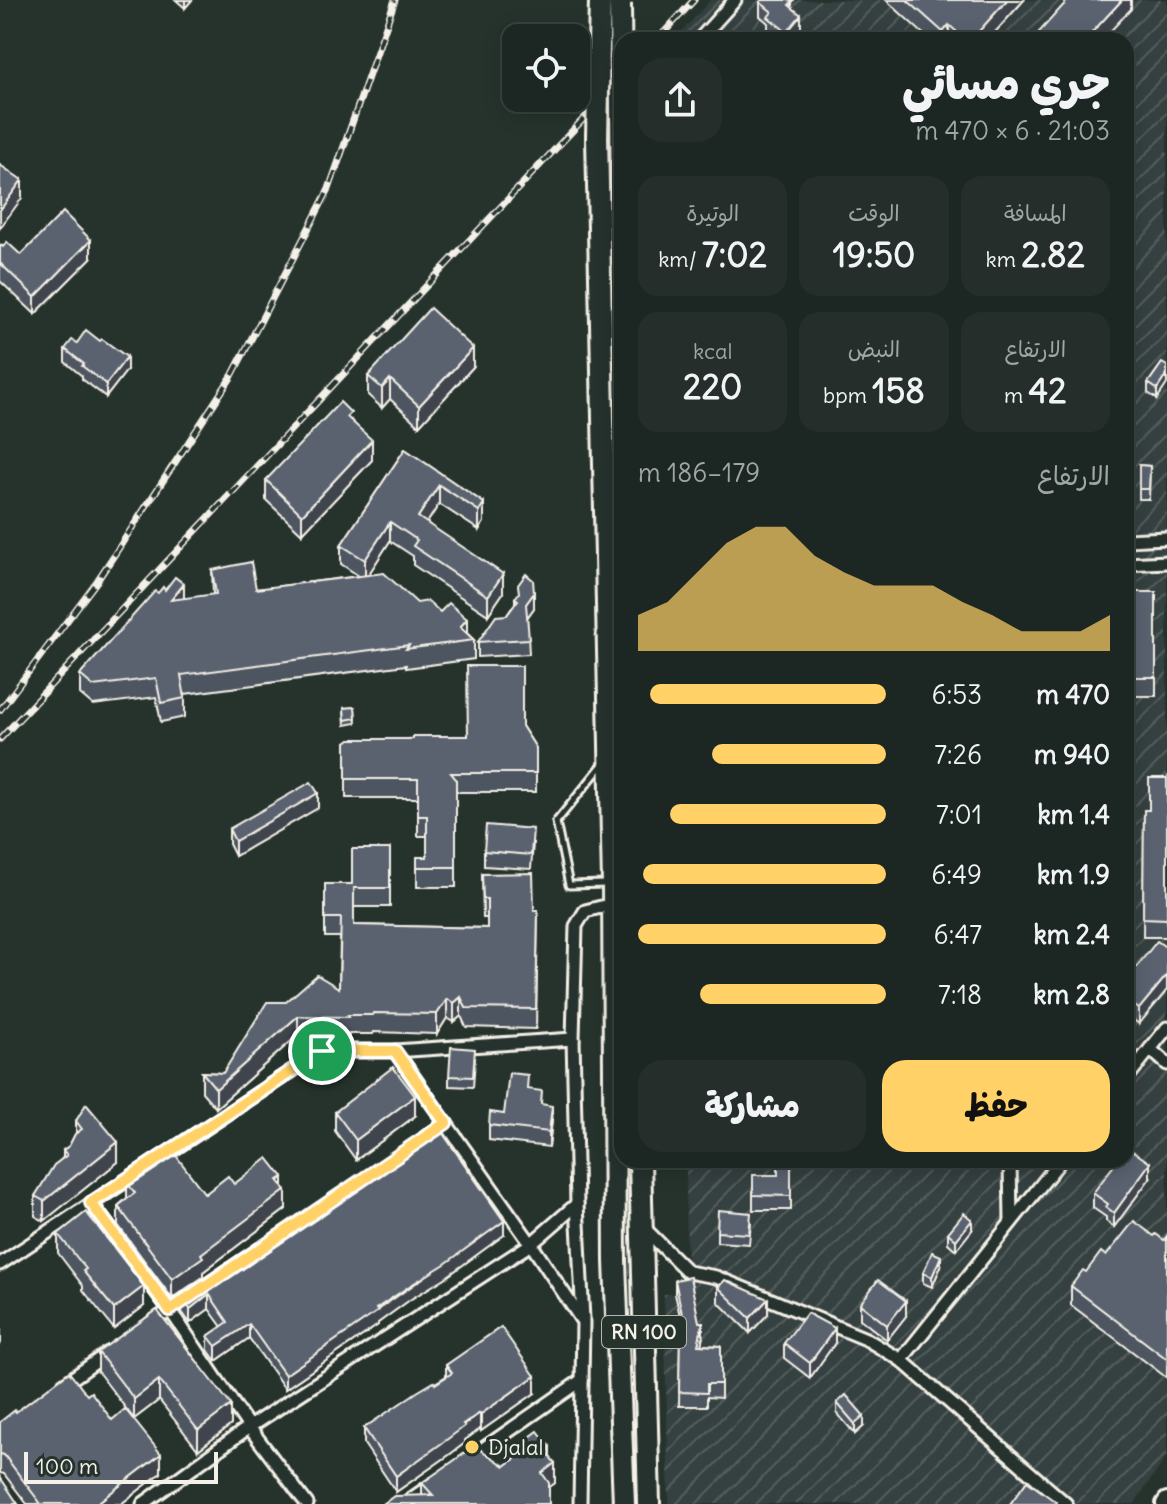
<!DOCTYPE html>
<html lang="ar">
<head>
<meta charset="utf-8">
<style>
  :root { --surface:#1c2622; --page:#252e2a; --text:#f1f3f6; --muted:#a0a5a5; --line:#3a4340; --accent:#ffd166 }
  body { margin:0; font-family:Delius,"Playpen Sans Arabic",sans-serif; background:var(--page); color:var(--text); direction:rtl; height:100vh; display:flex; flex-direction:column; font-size:30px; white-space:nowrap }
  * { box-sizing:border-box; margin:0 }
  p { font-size:26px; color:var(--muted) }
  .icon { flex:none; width:44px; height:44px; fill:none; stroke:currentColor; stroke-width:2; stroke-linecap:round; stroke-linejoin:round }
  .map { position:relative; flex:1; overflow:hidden; direction:ltr }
  .details { position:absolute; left:614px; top:32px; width:520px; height:1136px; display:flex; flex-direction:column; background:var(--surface); border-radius:24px; box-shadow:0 4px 20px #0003,0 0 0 2px var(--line); direction:rtl }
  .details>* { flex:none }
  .controls { position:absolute; left:502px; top:24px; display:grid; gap:16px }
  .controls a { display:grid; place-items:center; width:88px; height:88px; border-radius:16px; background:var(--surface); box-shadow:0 4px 20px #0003,0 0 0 2px var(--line); font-size:40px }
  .scale { position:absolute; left:24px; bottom:20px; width:194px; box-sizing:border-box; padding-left:8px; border:4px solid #f4f1e8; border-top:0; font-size:22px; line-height:28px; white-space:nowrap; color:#f4f1e8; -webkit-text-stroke:6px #26332d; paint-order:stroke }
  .pin { position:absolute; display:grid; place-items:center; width:68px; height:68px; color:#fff; margin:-34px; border:4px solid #fff; border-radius:50%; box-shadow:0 2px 8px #0007 }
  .round { display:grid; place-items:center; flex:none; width:84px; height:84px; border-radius:24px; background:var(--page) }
  .headline { display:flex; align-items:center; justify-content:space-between; height:136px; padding:0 24px }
  h1 { font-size:44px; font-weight:800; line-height:60px }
  .stats { display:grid; grid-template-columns:repeat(3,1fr); gap:12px; height:136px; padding:8px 24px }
  .stats div { display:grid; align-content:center; border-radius:20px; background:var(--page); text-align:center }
  .stats b { font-size:34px; font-weight:800 }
  .stats small { font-size:22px; font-weight:400 }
  .stats p { font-size:22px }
  .chart { height:224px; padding:16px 24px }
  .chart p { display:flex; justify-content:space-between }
  .chart svg { width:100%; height:144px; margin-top:8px; fill:var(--accent); opacity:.7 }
  .primary-button { display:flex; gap:16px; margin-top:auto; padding:16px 24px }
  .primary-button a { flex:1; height:92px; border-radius:24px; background:var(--accent); color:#111; font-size:32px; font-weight:800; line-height:92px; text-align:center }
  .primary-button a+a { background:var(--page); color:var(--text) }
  ul { padding:0 24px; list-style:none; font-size:26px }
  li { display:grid; grid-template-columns:128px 96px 1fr; align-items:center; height:60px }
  li i { height:20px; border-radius:10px; background:var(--accent) }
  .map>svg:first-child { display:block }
</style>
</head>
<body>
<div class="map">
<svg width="1167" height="1504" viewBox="0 0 1167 1504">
  <defs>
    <pattern id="industrial-furrows" width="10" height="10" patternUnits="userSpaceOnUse" patternTransform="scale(2)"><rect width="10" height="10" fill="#364141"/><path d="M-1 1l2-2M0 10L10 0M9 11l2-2" fill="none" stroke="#545d5c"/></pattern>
  </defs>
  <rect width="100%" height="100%" fill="#26332d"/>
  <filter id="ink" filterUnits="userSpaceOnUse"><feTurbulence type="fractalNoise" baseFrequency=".0125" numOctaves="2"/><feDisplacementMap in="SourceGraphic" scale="16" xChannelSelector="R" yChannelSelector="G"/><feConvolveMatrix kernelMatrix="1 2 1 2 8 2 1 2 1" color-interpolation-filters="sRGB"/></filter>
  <g filter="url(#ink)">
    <path fill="url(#industrial-furrows)" d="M711 0H1167V1456L1134 1504H669L664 1294H687L686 1160H1126V40H674Z"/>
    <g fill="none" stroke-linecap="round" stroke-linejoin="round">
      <g stroke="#f4f1e8" stroke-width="11">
        <path id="lane" d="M604 763 556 822 569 885 607 884"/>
      </g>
      <g stroke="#f4f1e8" stroke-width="17">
        <g id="street">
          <path d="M699 40 735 0"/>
          <path d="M1126 540 1167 538"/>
          <path d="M1126 564 1167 562"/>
          <path d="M1150 1049 1167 1064"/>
          <path d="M395 1051 531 1244 583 1322 580 1504"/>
          <path d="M1126 1079 1167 1028"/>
          <path d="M426 1137 446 1123"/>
          <path d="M1010 1160 1011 1222"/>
          <path d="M91 1203 170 1310 249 1427 307 1504"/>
          <path d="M642 1226 688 1272 716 1277 866 1339 901 1360 1066 1504"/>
          <path d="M0 1264 322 1051H395L573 1039"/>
          <path d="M583 1319 577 1204 573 1039 576 926 585 911 613 904"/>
          <path d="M151 1323 260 1249"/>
          <path d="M901 1360 1061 1160"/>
          <path d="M63 1385 108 1353"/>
          <path d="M470 1458 582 1380"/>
          <path d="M143 1504 249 1427 531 1244 577 1204"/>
          <path d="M404 1504 433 1484"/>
        </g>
      </g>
      <g stroke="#f4f1e8" stroke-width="22">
        <path id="secondary" d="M1165 1504 1167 1501"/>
      </g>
      <g stroke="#f4f1e8" stroke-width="26">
        <g id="highway">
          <path d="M621 104 622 219"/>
          <path d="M597 137 613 884 615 1261 624 1504"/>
          <path d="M640 1160 649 1504"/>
        </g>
      </g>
      <use href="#lane" stroke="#26332d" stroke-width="5"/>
      <use href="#street" stroke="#26332d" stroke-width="11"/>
      <use href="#secondary" stroke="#26332d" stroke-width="16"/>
      <use href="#highway" stroke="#26332d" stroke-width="20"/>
      <g stroke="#f4f1e8" stroke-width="7">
        <g id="rail">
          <path d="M657 40 694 0"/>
          <path d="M0 710 97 581 232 376 329 189 395 0"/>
          <path d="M0 739 622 78"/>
        </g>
      </g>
      <use href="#rail" stroke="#26332d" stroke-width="4" stroke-dasharray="12" stroke-linecap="butt"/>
      <g stroke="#f4f1e8" stroke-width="26" stroke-linecap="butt">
        <g id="highway-bridge">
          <path d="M620 4 621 104"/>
          <path d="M597 137 600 0"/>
        </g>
      </g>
      <use href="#highway-bridge" stroke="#26332d" stroke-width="20"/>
    </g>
    <g fill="#4d5460" stroke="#f4f1e8" stroke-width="2">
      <path d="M176 0H192L185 8Z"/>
      <path d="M762 0H794L792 3V7L801 28 792 40H779L768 31V23L760 16V2Z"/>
      <path d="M886 0H1024L988 40H930Z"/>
      <path d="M0 245 21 255 91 258 35 314 0 281Z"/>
      <path d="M77 343 127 370 106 397 82 379V376L65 362V349Z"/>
      <path d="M1162 363 1157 399 1148 393V383Z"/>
      <path d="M473 367 419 426 390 399 382 408 368 395V376Z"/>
      <path d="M351 420 372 460 302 534 266 500V480Z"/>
      <path d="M405 449 484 503V522L479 530 439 504 427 523 503 593 488 615 413 565V556L390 541 368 575 417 603 467 633 474 640V659L406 668V665L185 694V717L161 722 156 697 93 705 80 694V675L165 590 184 599 213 595 212 570 256 589 359 576 341 564V545Z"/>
      <path d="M1139 465 1150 466 1149 499H1139Z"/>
      <rect x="1126" y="592" width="30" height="104"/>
      <path d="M515 598 534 608 527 618 529 654 478 657V642L507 615 515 603Z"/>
      <path d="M355 707 356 723 345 725 344 708Z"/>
      <path d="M522 726 536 748V792H456V887H417V857H427V836H418V798H346V742L468 736Z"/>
      <path d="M1167 778V937H1143L1144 810H1149Z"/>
      <path d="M318 808 235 856 229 844V829Z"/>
      <path d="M533 843 531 869 484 866V851Z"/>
      <path d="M390 849V907H354V925L487 928V918H483L482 874 534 910H538L536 1029 466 1027 461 1016 454 1022 447 1018 437 1034 374 1032 373 1034H349V1036L298 1035 216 1108 202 1092V1072L223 1073 286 1002 339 988 340 937H325V884H352Z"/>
      <path d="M1167 948V990L1139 1024 1126 1014V980Z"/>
      <path d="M475 1059 473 1087 449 1086V1076Z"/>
      <path d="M528 1089 542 1105 552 1120 549 1147 489 1140V1125L504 1114Z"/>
      <path d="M335 1112 415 1116 356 1160 335 1131Z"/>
      <path d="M76 1121 118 1162 44 1221 35 1216V1196L63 1157V1150L69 1146 76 1133Z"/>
      <path d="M791 1162V1210H753V1175H778Z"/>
      <path d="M1150 1178 1114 1227 1106 1221V1217L1093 1208V1193Z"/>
      <path d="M127 1183 205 1194 234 1184 283 1186 286 1209 203 1272V1277L172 1298 118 1225V1206L127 1198Z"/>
      <path d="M313 1209 504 1235 445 1278 411 1299 378 1323V1325L285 1389 249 1338 216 1361 208 1350V1336L222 1327 209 1309 190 1323 182 1312V1298L217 1281 248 1257V1253L280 1235 313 1212Z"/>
      <path d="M751 1223 749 1244 717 1242V1232Z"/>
      <path d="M972 1230 956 1250 948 1243V1233Z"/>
      <path d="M58 1234 144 1306 114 1329 83 1290V1286L58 1253Z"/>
      <path d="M1154 1236 1164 1240 1167 1236V1378L1071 1305V1286L1106 1256Z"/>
      <path d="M941 1266 932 1287 923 1283V1273Z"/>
      <path d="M675 1280 703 1336 701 1345 721 1346V1398L707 1397V1406H679L680 1332 682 1325 675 1294Z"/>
      <path d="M718 1287 768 1314 750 1333 718 1302Z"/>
      <path d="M860 1304 906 1316 887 1340 860 1319Z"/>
      <path d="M157 1310 231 1425 198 1450 159 1400 134 1419 98 1372V1352Z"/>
      <path d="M784 1343H835L810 1378 784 1358Z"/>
      <path d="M446 1365 535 1393 481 1431 480 1429 465 1440V1443L449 1455 396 1492 364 1444V1428L446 1376Z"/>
      <path d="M87 1395 112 1420 161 1473 121 1504H27L4 1474 0 1473V1422L16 1412Z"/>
      <path d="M837 1403 864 1426 855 1434 837 1413Z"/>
      <path d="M514 1449 550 1457 555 1483 549 1487 422 1495V1483L505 1466 514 1460Z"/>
    </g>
    <g fill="#3f454e" stroke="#f4f1e8" stroke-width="2">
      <path d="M185 0H192L185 8Z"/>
      <path d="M1007 0H1024L988 40H971Z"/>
      <path d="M1122 0H1131V9L1102 40H1085Z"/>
      <path d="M801 15V28L792 40H787V32Z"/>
      <path d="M949 25V40H943V32Z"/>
      <path d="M22 180V198L0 228V210Z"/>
      <path d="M91 240V258L35 314V297Z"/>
      <path d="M473 348V367L419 426V406Z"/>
      <path d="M127 357V370L106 397V384Z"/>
      <path d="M1167 374V384L1157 399V389Z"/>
      <path d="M390 379V399L382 408V388Z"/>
      <path d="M372 440V460L302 534V515Z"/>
      <path d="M439 485V504L418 537V517Z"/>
      <path d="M484 503V522L479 530V511Z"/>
      <path d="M390 522V541L365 580V560Z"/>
      <path d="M503 574V593L488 615V596Z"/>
      <path d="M184 584V603L171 600Z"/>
      <path d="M534 593V608L526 619V604Z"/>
      <path d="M467 619V638L460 627Z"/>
      <path d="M318 793V808L235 856V841Z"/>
      <path d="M1167 975V990L1139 1024V1009Z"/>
      <path d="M461 997V1016L454 1022V1003Z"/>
      <path d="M447 999V1018L437 1034V1014Z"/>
      <path d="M298 1016V1035L216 1108V1089Z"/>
      <path d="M415 1096V1116L356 1160V1140Z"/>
      <path d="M552 1106V1120L549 1147V1132Z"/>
      <path d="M118 1142V1162L44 1221V1201Z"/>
      <path d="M1150 1163V1178L1114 1227V1213Z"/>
      <path d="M283 1177V1192L286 1190V1209L203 1272V1277L172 1298V1279L201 1254Z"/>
      <path d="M972 1220V1230L956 1250V1240Z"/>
      <path d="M504 1221V1235L445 1278 411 1299 378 1323V1325L285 1389V1375Z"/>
      <path d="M941 1256V1266L932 1287V1277Z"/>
      <path d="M144 1286V1306L114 1329V1309Z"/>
      <path d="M209 1294V1309L190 1323V1309Z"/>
      <path d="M768 1299V1314L750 1333V1318Z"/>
      <path d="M906 1301V1316L887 1340V1325Z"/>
      <path d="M703 1322V1336L698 1359V1345Z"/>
      <path d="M1 1324V1343L0 1344V1325Z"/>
      <path d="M249 1324V1338L216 1361V1346Z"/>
      <path d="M835 1328V1343L810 1378V1363Z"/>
      <path d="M535 1376V1393L481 1431V1414Z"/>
      <path d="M159 1380V1400L134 1419V1399Z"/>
      <path d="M231 1405V1425L198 1450V1430Z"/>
      <path d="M480 1413V1429L465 1440V1443L449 1455 396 1492V1476Z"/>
      <path d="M864 1416V1426L855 1434V1424Z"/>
      <path d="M550 1447V1466L555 1463V1483L542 1493V1473L546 1452Z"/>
      <path d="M161 1454V1473L121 1504H96Z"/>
    </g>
    <g fill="#5a6270" stroke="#f4f1e8" stroke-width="2">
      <path d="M762 0H789L792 2 789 5 801 15 787 32 768 17 772 12 760 2Z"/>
      <path d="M907 0H1007L971 40H966L949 25 943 32Z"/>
      <path d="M1068 0H1122L1085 40H1032Z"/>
      <path d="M0 165 22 180 0 210Z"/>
      <path d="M63 212 91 240 35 297 0 263V245L3 247 7 242 21 255Z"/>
      <path d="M430 308 473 348 419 406 390 379 382 388 368 376Z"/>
      <path d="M86 330 100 341 102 339 127 357 106 384 82 366 84 364 65 349 72 340 77 343Z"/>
      <path d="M1162 363 1167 366V374L1157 389 1148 383Z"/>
      <path d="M340 402 351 413 347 417 372 440 302 515 266 480Z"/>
      <path d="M405 449 484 503 479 511 439 485 418 517 503 574 488 596 413 546 417 540 390 522 365 560 341 545Z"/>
      <path d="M1139 465 1150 466 1149 489H1139Z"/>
      <path d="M251 562 256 589 384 573 417 603 428 601 440 612 449 603 467 619 460 627 474 640 406 649 409 645 181 675 185 698 161 703 156 678 93 686 80 675 155 591 158 593 163 587 165 590 175 577 184 584 171 600 216 594 212 570Z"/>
      <path d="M526 574 533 580 534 593 526 604 529 639 478 642 496 616 507 615 518 600 515 598 519 593 518 585Z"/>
      <rect x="1126" y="592" width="30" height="85"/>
      <path d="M467 666H522V726L536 748V773H451L456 779V867H417V857H427V816H418V779H346V742L350 739H413V736H468Z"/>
      <path d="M355 707 356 718 345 720 344 708Z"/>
      <path d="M1149 778H1167V919L1143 918 1144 810H1149Z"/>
      <path d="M311 782 318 793 235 841 229 829Z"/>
      <path d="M486 825 533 829 531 855 484 851Z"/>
      <path d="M352 849H390V888H354V925L487 928V899H483L482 874 533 873 534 910H538L536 1009 466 1008 461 997 454 1003 447 999 437 1014 374 1013 373 1015H348L349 1017 298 1016 216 1089 202 1072 223 1073 267 1002H286L317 975 339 988 341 918H325V884H352Z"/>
      <path d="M1157 941 1167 948V975L1139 1009 1126 1000V996L1131 989 1126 985V980Z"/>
      <path d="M451 1047 475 1049 473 1077 449 1076Z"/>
      <path d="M393 1067 415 1096 356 1140 335 1112Z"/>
      <path d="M509 1073 528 1075 527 1089 542 1091 541 1104 552 1106 549 1132 489 1125 490 1112 504 1114Z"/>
      <path d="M86 1104 118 1142 44 1201 35 1196 54 1165 67 1155 63 1150 69 1146 75 1134 82 1129 76 1121Z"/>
      <path d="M437 1125 504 1221 445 1264 411 1285 376 1309 378 1311 285 1375 249 1324 216 1346 208 1336 228 1322 209 1294 190 1309 182 1298 214 1276 217 1281 250 1256 248 1253 278 1233 280 1235 314 1211 313 1209Z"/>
      <path d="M1127 1147 1150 1163 1114 1213 1106 1207 1108 1204 1093 1193 1118 1160H1126V1149Z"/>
      <path d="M171 1149 205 1194 228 1176 234 1184 268 1158 283 1177 278 1180 286 1190 201 1254 203 1257 172 1279 118 1206 135 1193 127 1183Z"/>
      <path d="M778 1161 791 1162V1196L753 1195V1175H778Z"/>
      <path d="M718 1210 751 1213 749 1234 717 1232Z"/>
      <path d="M86 1212 144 1286 114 1309 83 1271 86 1269 58 1234Z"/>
      <path d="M964 1213 972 1220 956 1240 948 1233Z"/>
      <path d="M1134 1221 1154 1236 1156 1234 1164 1240 1167 1236V1359L1071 1286 1083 1270 1086 1272 1101 1252 1106 1256Z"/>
      <path d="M932 1252 941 1256 932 1277 923 1273Z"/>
      <path d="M690 1277 699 1322H703L698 1345 721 1346V1384H707V1393L679 1392 680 1332 683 1319 675 1280Z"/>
      <path d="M725 1280 768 1299 750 1318 718 1287Z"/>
      <path d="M878 1280 906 1301 887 1325 860 1304Z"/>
      <path d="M157 1310 231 1405 198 1430 159 1380 134 1399 98 1352Z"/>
      <path d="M807 1313 835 1328 810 1363 784 1343Z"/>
      <path d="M501 1327 535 1376 481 1414 480 1413 463 1424 465 1426 449 1438 396 1476 364 1428 417 1392 434 1382 435 1384 452 1373 446 1365Z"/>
      <path d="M69 1372 87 1395 91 1392 112 1420 125 1409 161 1454 96 1504H41L4 1455 0 1454V1422L15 1410 16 1412Z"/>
      <path d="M846 1395 864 1416 855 1424 837 1403Z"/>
      <path d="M538 1431 550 1447 546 1452 555 1463 542 1473 549 1483V1504H383L394 1496 433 1495 422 1483 475 1446 505 1466 519 1456 514 1449Z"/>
      <path d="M0 1477 18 1504H0Z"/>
      <path d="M1027 1481 1056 1502 1055 1504H1010Z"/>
    </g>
  </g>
  <g fill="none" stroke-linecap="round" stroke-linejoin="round" filter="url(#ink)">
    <g stroke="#fff" stroke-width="16">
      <path id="route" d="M322 1051H395L446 1123 170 1310 91 1203Z"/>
    </g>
    <use href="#route" stroke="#ffd166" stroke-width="10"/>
  </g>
  <circle fill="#ffd166" stroke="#26332d" stroke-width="3" cx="472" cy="1447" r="8"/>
  <g text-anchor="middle" stroke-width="7" stroke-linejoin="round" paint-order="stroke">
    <rect fill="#26332d" stroke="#b6b8b0" stroke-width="2" x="602" y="1316" width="84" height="32" rx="6"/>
    <g font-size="20" font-weight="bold" fill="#f4f1e8">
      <text x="644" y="1339">RN 100</text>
    </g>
    <g font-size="22" fill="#f4f1e8" stroke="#26332d" text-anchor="start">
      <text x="488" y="1455">Djalal</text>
    </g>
  </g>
</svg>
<div class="controls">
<a><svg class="icon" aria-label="locate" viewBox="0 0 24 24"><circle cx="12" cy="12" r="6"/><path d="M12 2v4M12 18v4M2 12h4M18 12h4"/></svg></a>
</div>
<div class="scale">100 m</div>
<div class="pin" style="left:322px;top:1051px;background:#1e9e55"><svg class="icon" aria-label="arrive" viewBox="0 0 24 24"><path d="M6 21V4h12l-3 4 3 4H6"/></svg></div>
<section class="details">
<div class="headline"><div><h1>جري مسائي</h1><p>21:03 · 6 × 470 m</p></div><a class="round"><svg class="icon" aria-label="share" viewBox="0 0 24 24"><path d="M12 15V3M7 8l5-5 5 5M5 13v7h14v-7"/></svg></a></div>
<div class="stats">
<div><p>المسافة</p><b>2.82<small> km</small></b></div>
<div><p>الوقت</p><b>19:50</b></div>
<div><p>الوتيرة</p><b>7:02<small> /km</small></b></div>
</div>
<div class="stats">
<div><p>الارتفاع</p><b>42<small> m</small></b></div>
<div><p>النبض</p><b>158<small> bpm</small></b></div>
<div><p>kcal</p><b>220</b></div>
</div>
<div class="chart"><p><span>الارتفاع</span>179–186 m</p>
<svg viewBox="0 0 160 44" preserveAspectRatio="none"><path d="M0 44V33L10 29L20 20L30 11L40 6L50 6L60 15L70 20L80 24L90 24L100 24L110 29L120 33L130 38L140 38L150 38L160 33V44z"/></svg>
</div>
<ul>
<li><b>470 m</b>6:53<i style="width:95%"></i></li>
<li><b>940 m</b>7:26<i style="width:70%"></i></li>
<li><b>1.4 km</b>7:01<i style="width:87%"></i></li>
<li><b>1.9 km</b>6:49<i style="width:98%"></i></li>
<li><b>2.4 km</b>6:47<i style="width:100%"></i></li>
<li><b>2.8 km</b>7:18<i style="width:75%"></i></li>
</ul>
<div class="primary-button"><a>حفظ</a><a>مشاركة</a></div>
</section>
</div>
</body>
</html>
